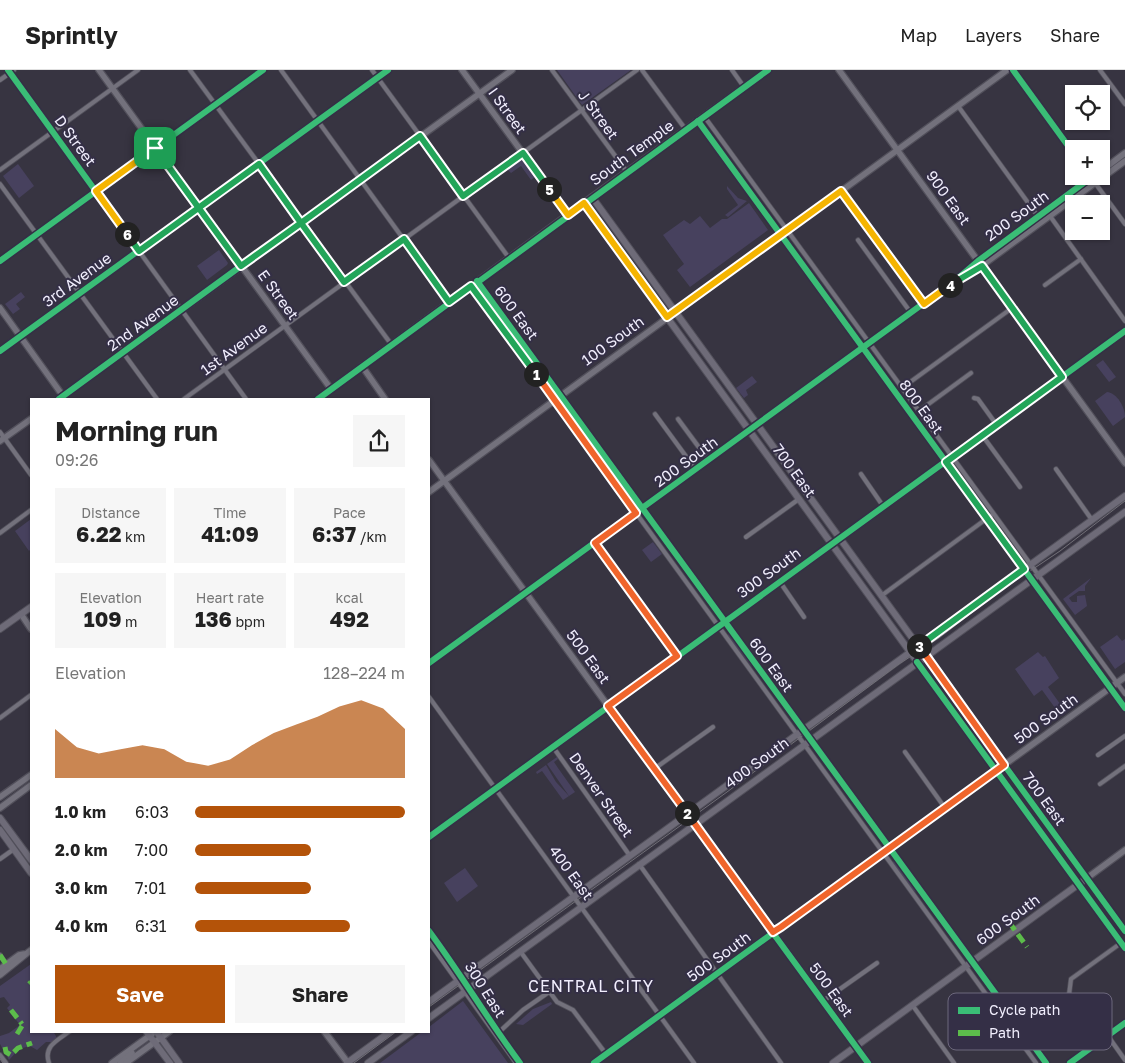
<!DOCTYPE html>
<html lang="en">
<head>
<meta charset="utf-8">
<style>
  :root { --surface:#fff; --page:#f6f6f6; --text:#222; --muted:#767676; --line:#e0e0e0; --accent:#b45309 }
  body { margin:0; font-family:"Golos Text",sans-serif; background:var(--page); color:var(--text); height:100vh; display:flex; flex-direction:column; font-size:19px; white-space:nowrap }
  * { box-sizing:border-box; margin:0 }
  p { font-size:16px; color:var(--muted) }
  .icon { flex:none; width:28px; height:28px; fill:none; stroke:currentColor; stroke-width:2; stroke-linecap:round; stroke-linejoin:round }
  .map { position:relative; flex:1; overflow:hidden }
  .details { position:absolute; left:30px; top:328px; width:400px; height:635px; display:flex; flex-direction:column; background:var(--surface); border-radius:0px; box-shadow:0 1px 4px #0004 }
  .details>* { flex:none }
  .tools { position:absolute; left:1065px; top:15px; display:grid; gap:10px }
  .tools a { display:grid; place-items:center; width:45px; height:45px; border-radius:0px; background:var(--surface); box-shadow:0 1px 4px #0004; font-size:25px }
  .pin { position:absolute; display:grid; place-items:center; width:42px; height:42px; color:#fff; margin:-21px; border-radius:10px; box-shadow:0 2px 8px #0006 }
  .km { position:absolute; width:25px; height:25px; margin:-12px; border-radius:50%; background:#222; color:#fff; font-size:14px; line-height:25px; text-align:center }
  .round { display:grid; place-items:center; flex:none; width:52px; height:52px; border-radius:0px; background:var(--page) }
  .overview { display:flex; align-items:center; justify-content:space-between; height:85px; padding:0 25px }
  h1 { font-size:28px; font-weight:700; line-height:38px }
  .stats { display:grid; grid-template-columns:repeat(3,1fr); gap:8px; height:85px; padding:5px 25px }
  .stats div { display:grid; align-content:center; border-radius:0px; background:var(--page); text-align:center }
  .stats b { font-size:21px; font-weight:700 }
  .stats small { font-size:14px; font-weight:400 }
  .stats p { font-size:14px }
  .chart { height:140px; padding:10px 25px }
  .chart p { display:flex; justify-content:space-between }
  .chart svg { width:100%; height:90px; margin-top:5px; fill:var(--accent); opacity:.7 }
  .action { display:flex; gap:10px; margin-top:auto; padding:10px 25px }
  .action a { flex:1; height:58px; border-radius:0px; background:var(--accent); color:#fff; font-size:20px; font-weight:700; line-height:58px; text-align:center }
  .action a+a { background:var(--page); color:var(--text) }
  ul { padding:0 25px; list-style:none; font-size:16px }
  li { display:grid; grid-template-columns:80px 60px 1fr; align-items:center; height:38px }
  li i { height:12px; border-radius:6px; background:var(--accent) }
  header { display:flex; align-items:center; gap:30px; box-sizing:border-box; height:70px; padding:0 25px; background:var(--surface); border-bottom:1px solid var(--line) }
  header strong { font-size:24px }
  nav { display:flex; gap:28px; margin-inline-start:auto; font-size:18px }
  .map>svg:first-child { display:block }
</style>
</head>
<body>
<header>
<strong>Sprintly</strong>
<nav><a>Map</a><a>Layers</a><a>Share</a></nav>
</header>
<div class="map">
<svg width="1125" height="993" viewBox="0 0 1125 993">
  <rect width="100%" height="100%" fill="#373441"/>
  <g fill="#47415e">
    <path d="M557 0H631L582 35Z"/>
    <path d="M521 89 535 107 531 110 521 96 511 103 507 99Z"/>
    <path d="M18 94 34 116 19 128 3 106Z"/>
    <path d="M727 116 738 128 747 131 728 147 725 145 738 135 727 119Z"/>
    <path d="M749 133 768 160 690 217 677 200 684 194 663 165 684 150 690 154 700 146 710 158 722 149H727Z"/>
    <path d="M219 180 228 193 227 195 207 210 197 196Z"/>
    <path d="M21 222 25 227 16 234 20 239 13 244 5 234Z"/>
    <path d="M1103 290 1116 307 1109 312 1096 295Z"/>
    <path d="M752 306 757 312 746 320 748 325 744 328 736 318Z"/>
    <path d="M1107 322C1117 323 1125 337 1125 347L1113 356 1095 331Z"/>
    <path d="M610 400 634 431 631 433 609 402Z"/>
    <path d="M31 449V479L29 481 15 461Z"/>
    <path d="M653 472 662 484 651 492 642 480Z"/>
    <path d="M1091 508 1085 516V521H1079L1069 528 1072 532H1077V526L1085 525 1087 536 1075 545 1063 529Z"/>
    <path d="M729 563 753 594 752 597 728 566Z"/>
    <path d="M1117 565 1122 571 1125 569V592L1115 599 1100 577Z"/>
    <path d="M1038 582 1043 587 1045 586 1059 608 1048 617 1063 638 1058 642 1042 620 1034 626 1015 599Z"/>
    <path d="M557 687 558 689 554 692 558 698 556 700 558 698 575 722 569 726 547 694Z"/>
    <path d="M546 695 556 712 569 726 563 730 542 701 537 704 536 702Z"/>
    <path d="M894 789 917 819V822L914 821 893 793Z"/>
    <path d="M465 798 478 816 457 832 444 813Z"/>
    <path d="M31 894V961H53L57 968 52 972H46L37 980 30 976 19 979 9 990 0 974V966L9 963 20 955 7 938 10 935 4 927 0 928V916Z"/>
    <path d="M463 931 508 993H380L423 961H429V957Z"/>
    <path d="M551 932 552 934 523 955 516 954 533 939Z"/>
  </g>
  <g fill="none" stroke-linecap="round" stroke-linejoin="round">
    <g stroke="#52505b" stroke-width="5.5">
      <g id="street">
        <path d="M8 0 246 329"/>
        <path d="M190 0 391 274"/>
        <path d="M281 0 449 232"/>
        <path d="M372 0 509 188"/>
        <path d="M552 0 627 102"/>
        <path d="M642 0 686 60"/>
        <path d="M732 0 744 17"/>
        <path d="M1013 0 1074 84"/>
        <path d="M1100 0 1125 34"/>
        <path d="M0 10 14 0"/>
        <path d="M958 36 1042 152"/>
        <path d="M704 46 1125 624"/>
        <path d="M698 51 1125 638"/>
        <path d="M0 100 138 0"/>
        <path d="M1090 106 1125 154"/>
        <path d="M0 114 157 329"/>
        <path d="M841 121 924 233"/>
        <path d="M1050 146 1125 251"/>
        <path d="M858 170 911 243"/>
        <path d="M0 191 263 0"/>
        <path d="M477 211 1046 993"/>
        <path d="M1045 215 1081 189"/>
        <path d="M471 216 1036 993"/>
        <path d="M1062 307 1125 261"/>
        <path d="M902 318 1012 238"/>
        <path d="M974 328 978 329 996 354"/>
        <path d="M184 329 637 0"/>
        <path d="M919 341 971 303"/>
        <path d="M655 344 696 400"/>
        <path d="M678 349 709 391"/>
        <path d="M0 362 31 405"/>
        <path d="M982 365 1020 417"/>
        <path d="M1056 399 1092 450"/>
        <path d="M861 404 883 436"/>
        <path d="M0 463 31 440"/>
        <path d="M746 467 799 429"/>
        <path d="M595 473 677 586"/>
        <path d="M780 512 804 547"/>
        <path d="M881 526 993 444"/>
        <path d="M429 627 694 993"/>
        <path d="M0 648 31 625"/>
        <path d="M553 677 630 786"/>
        <path d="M905 682 945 738"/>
        <path d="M1098 685 1125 666"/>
        <path d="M654 699 713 657"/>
        <path d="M1100 714 1125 696"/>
        <path d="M0 789 14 779"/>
        <path d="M639 794 781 993"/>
        <path d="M429 861C461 904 488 950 520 993"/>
        <path d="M429 872 516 993"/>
        <path d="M520 881 557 932 573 940 606 984"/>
        <path d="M0 885 6 894"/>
        <path d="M823 931 877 893"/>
        <path d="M913 936 954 993"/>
        <path d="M1022 959 1069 925 1071 909 1121 873"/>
        <path d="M498 963 523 940 549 922"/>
        <path d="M1108 966 1125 990"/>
        <path d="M0 985 6 993"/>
        <path d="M49 993C43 976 58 970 70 961"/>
        <path d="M1070 993 1125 953"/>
      </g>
    </g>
    <g stroke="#52505b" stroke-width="8">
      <g id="secondary">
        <path d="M99 0 331 319"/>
        <path d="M462 0 568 145"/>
        <path d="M839 0 1125 393"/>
        <path d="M1101 101 1125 83"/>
        <path d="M592 127 768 0"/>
        <path d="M964 206 973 202 1125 91"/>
        <path d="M0 238 63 326"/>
        <path d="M0 281 388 0"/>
        <path d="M362 296 385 329"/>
        <path d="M59 329 512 0"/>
        <path d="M0 371 31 349"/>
        <path d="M429 390 868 993"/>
        <path d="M429 422 1007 0"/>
        <path d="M21 544 31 559"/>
        <path d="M429 593 957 209 978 191 1093 106"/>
        <path d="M1004 695 1125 607"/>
        <path d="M0 727 31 705"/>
        <path d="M0 738 31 715"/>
        <path d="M429 767 1062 307"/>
        <path d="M1087 808 1125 780"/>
        <path d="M0 899 19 885 24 884"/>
        <path d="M0 905 31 880"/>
        <path d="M324 961 348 993"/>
        <path d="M112 993 152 964"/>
        <path d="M120 993 132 983"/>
        <path d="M126 993 170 961"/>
      </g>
    </g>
    <g stroke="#52505b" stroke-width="8">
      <g id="primary">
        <path d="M584 133 1125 878"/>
        <path d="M318 329 592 127 1125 861"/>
        <path d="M0 559 31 537"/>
        <path d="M0 748 31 790"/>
        <path d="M0 760 31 803"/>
        <path d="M429 932 1125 426"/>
        <path d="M429 948 1125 442"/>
        <path d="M146 961 170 993"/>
        <path d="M156 961 179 993"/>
        <path d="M347 993 391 961"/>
        <path d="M368 993 412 961"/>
        <path d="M594 993 1004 695"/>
        <path d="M833 993 1087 808"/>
      </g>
    </g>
    <use href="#street" stroke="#73717c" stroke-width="4"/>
    <use href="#secondary" stroke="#73717c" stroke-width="5.5"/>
    <use href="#primary" stroke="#6e6b78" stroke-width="6"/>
    <g stroke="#727078" stroke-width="1">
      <path d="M429 937 727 722 899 594 939 568 1000 521 1060 481 1125 431"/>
      <path d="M0 989 3 993"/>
      <path d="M354 993 397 961"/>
    </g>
    <g stroke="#5cbc4b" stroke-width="5" stroke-dasharray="10 5" stroke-linecap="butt">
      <path d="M1009 852 1027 877"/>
      <path d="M0 885 6 894"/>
      <path d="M29 914 31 912"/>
      <path d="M11 940 22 954"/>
      <path d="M17 964 22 956"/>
      <path d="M5 977 6 982 11 985 18 978 32 973"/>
    </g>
    <g stroke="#342f46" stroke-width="9">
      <g id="cycleway">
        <path d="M8 0 139 181"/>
        <path d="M1013 0 1074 84"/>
        <path d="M698 51 1125 638"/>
        <path d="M0 191 263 0"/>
        <path d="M477 211 1046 993"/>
        <path d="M0 281 388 0"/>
        <path d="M59 329 241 196 199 138"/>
        <path d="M318 329 768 0"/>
        <path d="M925 586 1125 861"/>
        <path d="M917 592 1125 878"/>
        <path d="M429 593 957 209 978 191 1093 106"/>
        <path d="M429 767 1125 261"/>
        <path d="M429 861C461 904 488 950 520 993"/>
        <path d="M773 863 868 993"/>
        <path d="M594 993 996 701"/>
        <path d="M1070 993 1125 953"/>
      </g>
    </g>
    <use href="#cycleway" stroke="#3abd76" stroke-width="6"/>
  </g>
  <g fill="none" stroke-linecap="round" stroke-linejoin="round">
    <g stroke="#fff" stroke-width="10">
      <path id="split-1" d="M155 78 241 196 301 153 344 212 404 169 449 232 471 216 536 304"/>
    </g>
    <g stroke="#fff" stroke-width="10">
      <path id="split-2" d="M536 304 636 443 595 473 677 586 608 636 687 743"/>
    </g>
    <g stroke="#fff" stroke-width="10">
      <path id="split-3" d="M687 743 773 862 781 857 1004 695 919 576"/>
    </g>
    <g stroke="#fff" stroke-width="10">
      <path id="split-4" d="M919 576 1024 499 946 392 1062 307 982 196 950 215"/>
    </g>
    <g stroke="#fff" stroke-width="10">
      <path id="split-5" d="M549 119 568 145 584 133 667 247 841 121 924 234 950 215"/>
    </g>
    <g stroke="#fff" stroke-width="10">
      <path id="split-6" d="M127 164 139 181 259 94 301 153 420 66 463 126 523 83 549 119"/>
    </g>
    <g stroke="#fff" stroke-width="10">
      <path id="split-7" d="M127 164 96 121 155 78"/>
    </g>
    <use href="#split-1" stroke="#22a559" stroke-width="6"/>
    <use href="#split-2" stroke="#f0652b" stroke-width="6"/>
    <use href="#split-3" stroke="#f0652b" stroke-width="6"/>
    <use href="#split-4" stroke="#22a559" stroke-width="6"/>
    <use href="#split-5" stroke="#f5b400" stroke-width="6"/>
    <use href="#split-6" stroke="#22a559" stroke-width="6"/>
    <use href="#split-7" stroke="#f5b400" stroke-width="6"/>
  </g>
  <g text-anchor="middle" stroke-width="4" stroke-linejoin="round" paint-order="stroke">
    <g font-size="15" fill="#f1eefd" stroke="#342f46">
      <text transform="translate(507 41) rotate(54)" y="5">I Street</text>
      <text transform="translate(598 45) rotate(54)" y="5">J Street</text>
      <text transform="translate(75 71) rotate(54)" y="5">D Street</text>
      <text transform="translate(632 83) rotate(-36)" y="5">South Temple</text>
      <text transform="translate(948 128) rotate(54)" y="5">900 East</text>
      <text transform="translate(1017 146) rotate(-36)" y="5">200 South</text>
      <text transform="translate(77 210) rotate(-36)" y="5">3rd Avenue</text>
      <text transform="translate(278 225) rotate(54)" y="5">E Street</text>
      <text transform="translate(516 243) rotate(54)" y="5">600 East</text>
      <text transform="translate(143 253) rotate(-36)" y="5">2nd Avenue</text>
      <text transform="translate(613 271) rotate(-36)" y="5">100 South</text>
      <text transform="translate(234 279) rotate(-36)" y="5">1st Avenue</text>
      <text transform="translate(921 337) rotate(54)" y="5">800 East</text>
      <text transform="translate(686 392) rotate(-36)" y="5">200 South</text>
      <text transform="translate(794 401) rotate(54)" y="5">700 East</text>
      <text transform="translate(769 503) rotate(-36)" y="5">300 South</text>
      <text transform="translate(588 587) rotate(54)" y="5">500 East</text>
      <text transform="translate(771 595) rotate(54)" y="5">600 East</text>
      <text transform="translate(1046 649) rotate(-36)" y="5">500 South</text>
      <text transform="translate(757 693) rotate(-36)" y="5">400 South</text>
      <text transform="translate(601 725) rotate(55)" y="5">Denver Street</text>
      <text transform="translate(1044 729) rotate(54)" y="5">700 East</text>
      <text transform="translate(571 803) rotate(54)" y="5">400 East</text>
      <text transform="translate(1008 850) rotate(-36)" y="5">600 South</text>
      <text transform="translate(719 887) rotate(-36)" y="5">500 South</text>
      <text transform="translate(485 920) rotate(58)" y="5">300 East</text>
      <text transform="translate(831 920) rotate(54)" y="5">500 East</text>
    </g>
    <g font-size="16" letter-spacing="1" fill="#f1eefd" stroke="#342f46">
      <text x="591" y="922">CENTRAL CITY</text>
    </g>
  </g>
  <rect x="948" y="923" width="164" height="57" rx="8" fill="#342f46" stroke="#6d687d" stroke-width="1"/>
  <rect x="958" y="937" width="22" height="7" fill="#3abd76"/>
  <rect x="958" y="960" width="22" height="6" fill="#5cbc4b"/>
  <g font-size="14" fill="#f1eefd">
    <text x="989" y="945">Cycle path</text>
    <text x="989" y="968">Path</text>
  </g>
</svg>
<div class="tools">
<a><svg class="icon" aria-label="locate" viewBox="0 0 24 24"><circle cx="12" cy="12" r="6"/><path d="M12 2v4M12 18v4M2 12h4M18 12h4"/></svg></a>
<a>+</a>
<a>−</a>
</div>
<div class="pin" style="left:155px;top:78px;background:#1e9e55"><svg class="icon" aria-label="arrive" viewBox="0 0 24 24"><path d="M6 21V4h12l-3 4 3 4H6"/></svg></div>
<b class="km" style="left:536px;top:304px">1</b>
<b class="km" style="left:687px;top:743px">2</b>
<b class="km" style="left:919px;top:576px">3</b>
<b class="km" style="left:950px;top:215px">4</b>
<b class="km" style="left:549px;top:119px">5</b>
<b class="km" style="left:127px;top:164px">6</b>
<section class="details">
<div class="overview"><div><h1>Morning run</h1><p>09:26</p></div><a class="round"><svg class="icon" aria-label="share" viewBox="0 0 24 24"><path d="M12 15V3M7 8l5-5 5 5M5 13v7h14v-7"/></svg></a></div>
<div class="stats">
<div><p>Distance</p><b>6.22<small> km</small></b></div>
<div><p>Time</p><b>41:09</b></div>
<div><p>Pace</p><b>6:37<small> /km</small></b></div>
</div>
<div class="stats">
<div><p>Elevation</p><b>109<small> m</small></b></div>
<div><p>Heart rate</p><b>136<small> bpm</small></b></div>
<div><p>kcal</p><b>492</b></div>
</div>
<div class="chart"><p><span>Elevation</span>128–224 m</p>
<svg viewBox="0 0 160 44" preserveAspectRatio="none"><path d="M0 44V20L10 29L20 32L30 30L40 28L50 30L60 36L70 38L80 35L90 28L100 22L110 18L120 14L130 9L140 6L150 10L160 20V44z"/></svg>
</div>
<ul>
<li><b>1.0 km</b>6:03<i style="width:100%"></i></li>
<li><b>2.0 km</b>7:00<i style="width:55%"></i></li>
<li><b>3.0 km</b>7:01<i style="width:55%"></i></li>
<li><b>4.0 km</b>6:31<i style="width:74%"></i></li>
</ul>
<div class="action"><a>Save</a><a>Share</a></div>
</section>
</div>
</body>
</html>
